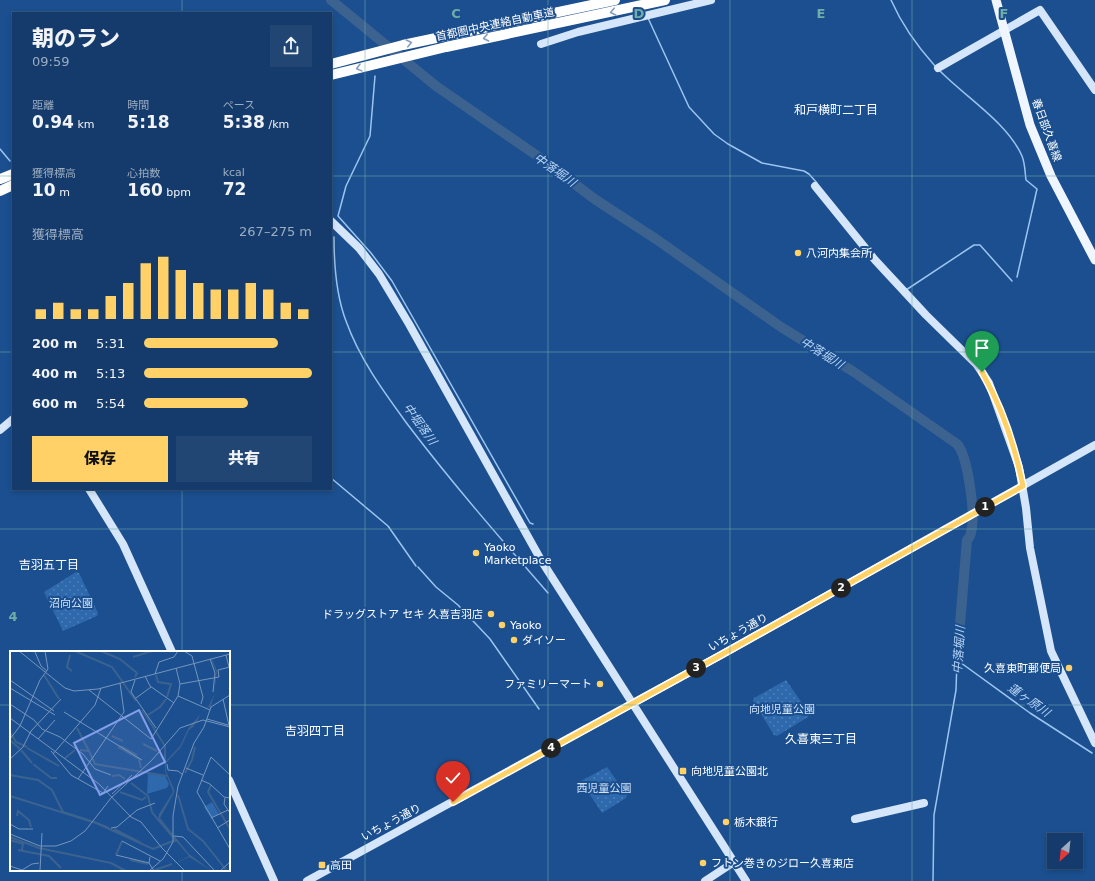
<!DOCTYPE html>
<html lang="ja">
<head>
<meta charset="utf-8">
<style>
  :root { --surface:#143b6b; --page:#214673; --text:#f1f3f6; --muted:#9dadc1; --line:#33557e; --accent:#ffd166 }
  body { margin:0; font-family:"DejaVu Sans","Noto Sans JP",sans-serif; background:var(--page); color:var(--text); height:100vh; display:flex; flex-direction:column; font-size:15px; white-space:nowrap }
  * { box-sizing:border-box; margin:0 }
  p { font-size:13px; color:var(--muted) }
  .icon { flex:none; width:22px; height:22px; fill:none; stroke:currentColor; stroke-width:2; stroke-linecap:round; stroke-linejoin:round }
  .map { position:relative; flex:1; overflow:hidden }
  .side { position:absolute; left:12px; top:12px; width:320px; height:478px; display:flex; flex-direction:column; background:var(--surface); border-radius:0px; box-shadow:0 2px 6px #0003,0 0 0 1px var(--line) }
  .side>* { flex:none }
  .needle { width:26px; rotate:207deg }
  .buttons { position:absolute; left:1047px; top:833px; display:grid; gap:8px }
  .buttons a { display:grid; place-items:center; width:36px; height:36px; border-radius:0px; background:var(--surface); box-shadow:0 2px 6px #0003,0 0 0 1px var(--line); font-size:20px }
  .pin { position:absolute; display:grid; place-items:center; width:34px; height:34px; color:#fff; margin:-41px -17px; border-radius:50% 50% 50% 0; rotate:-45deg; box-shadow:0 0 4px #0007 }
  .pin .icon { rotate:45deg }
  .km { position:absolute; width:20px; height:20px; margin:-10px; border-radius:50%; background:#222; color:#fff; font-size:11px; line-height:20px; text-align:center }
  .round { display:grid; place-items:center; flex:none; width:42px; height:42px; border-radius:0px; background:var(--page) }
  .summary { display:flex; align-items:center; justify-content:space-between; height:68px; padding:0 20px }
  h1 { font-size:22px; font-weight:800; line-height:30px }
  .metrics { display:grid; grid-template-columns:repeat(3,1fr); gap:6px; height:68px; padding:4px 20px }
  .metrics div { display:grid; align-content:center }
  .metrics b { font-size:17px; font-weight:800 }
  .metrics small { font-size:11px; font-weight:400 }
  .metrics p { font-size:11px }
  .chart { height:112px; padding:8px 20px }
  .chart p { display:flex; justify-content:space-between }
  .chart svg { width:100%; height:72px; margin-top:4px; stroke:var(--accent); stroke-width:6 }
  .action { display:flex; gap:8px; margin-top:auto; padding:8px 20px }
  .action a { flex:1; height:46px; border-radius:0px; background:var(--accent); color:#111; font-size:16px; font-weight:800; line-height:46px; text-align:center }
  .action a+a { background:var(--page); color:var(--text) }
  ul { padding:0 20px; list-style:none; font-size:13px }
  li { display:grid; grid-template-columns:64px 48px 1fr; align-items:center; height:30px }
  li i { height:10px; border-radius:5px; background:var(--accent) }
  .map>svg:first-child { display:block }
</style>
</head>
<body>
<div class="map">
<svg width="1095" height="881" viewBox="0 0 1095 881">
  <defs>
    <pattern id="park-dots" width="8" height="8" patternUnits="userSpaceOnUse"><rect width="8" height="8" fill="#2e69ad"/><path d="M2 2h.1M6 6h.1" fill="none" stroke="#4d80b9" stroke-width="1.8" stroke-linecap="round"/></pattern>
  </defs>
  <rect width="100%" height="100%" fill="#1b4f8f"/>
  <g fill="url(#park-dots)">
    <path d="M76 572 79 573 98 613 97 616 63 631 44 592Z"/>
    <path d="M786 680 809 713 808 717 777 736 774 735 753 701 754 698Z"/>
    <path d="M607 767 627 795 626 798 602 813 581 781Z"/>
  </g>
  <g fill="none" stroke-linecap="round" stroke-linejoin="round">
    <g stroke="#9cc4f0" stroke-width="1.5">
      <path d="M891 0C902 25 917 46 935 66"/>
      <path d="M648 18 689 107 714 134 728 144 762 163 804 171 809 174 817 183"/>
      <path d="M939 70C964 96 1007 122 1022 156 1025 163 1025 173 1026 180L1037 189 1017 277"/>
      <path d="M375 76 370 136 346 186 338 216 371 253 392 281 530 523 533 524"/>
      <path d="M0 149 10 161"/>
      <path d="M334 237C334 265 336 295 346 321 360 360 384 392 408 425 452 483 500 538 548 593"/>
      <path d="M906 290 974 245H980L1012 281"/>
      <path d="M331 478 388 526 416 566"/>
      <path d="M418 567 436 587 458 605 490 639 539 709"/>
      <path d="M957 660 1030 713 1092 753"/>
      <path d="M933 881 934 815 956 690 957 660"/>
    </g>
    <path stroke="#3c6290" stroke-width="10" d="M331 0 436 86 536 155 596 200 656 239 781 327 854 372 957 444C968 456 976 516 971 532 971 535 969 538 967 540L957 660"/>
    <g stroke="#d6e6fa" stroke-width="8">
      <path d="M541 44 578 32 711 0"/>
      <path d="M938 68 1040 10 1095 90"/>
      <path d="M815 186 875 260 926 315 977 365 989 383 1019 467 1026 508 1030 548 1051 651 1095 743"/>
      <path d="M331 221 359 248 379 274 409 324 541 560 746 881"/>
      <path d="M0 430 13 419"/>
      <path d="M89 489 123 544 172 652"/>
      <path d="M229 780 274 881"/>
      <path d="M855 819 924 803"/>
      <path d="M307 881 721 655 1095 445"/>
      <path d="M705 881 734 862"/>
    </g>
    <path stroke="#f0f6ff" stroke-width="9" d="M996 0 1030 125 1051 176 1095 260"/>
    <g stroke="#fff" stroke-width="10">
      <path d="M331 64 403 45 615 0"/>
      <path d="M331 75 446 47 665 0"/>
      <path d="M0 179 13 174"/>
      <path d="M0 191 13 185"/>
    </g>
  </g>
  <defs><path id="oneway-chevron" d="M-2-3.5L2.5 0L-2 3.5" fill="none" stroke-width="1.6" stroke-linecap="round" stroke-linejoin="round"/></defs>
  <g stroke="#829ec1">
    <use href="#oneway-chevron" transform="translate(613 12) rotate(167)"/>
    <use href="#oneway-chevron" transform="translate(486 38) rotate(168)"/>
    <use href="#oneway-chevron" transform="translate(409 43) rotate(-13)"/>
    <use href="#oneway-chevron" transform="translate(359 68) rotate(165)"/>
  </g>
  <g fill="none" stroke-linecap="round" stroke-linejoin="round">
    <g stroke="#fff" stroke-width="8">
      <path id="route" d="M453 802 721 655 1023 486C1015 447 1001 406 982 372"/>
    </g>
    <use href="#route" stroke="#ffd166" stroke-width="5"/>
  </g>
  <path fill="none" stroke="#6fada8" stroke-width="1" stroke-opacity="0.55" d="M182 0V13M365 0V881M548 0V881M730 0V881M912 0V881M0 176H13M331 176H1095M0 352H13M331 352H1095M182 489V652M0 529H1095M0 705H11M229 705H1095M182 870V881"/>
  <g fill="#ffd166" stroke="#1b4f8f" stroke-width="1.5">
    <circle cx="798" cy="253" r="4"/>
    <circle cx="476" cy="553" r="4"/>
    <circle cx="491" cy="614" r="4"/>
    <circle cx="502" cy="625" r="4"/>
    <circle cx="514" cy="640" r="4"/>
    <circle cx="1069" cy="668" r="4"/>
    <circle cx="600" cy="684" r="4"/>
    <rect x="679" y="767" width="8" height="8" rx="2"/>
    <circle cx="726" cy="822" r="4"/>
    <circle cx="703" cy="863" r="4"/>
    <rect x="318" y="861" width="8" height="8" rx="2"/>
  </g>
  <g text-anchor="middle" stroke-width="4" stroke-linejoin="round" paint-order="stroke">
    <g font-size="11" fill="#fff" stroke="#1b4f8f">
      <text transform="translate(495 24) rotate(-12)" y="4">首都圏中央連絡自動車道</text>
      <text transform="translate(1047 130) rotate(70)" y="4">春日部久喜線</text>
      <text transform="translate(738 632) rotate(-29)" y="4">いちょう通り</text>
      <text transform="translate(391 822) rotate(-28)" y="4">いちょう通り</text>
    </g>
    <g font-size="11" fill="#fff" stroke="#1b4f8f" text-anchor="start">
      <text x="806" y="257">八河内集会所</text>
      <text x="484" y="551">Yaoko<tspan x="484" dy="13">Marketplace</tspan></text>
      <text x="483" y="618" text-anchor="end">ドラッグストア セキ 久喜吉羽店</text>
      <text x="510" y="629">Yaoko</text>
      <text x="522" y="644">ダイソー</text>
      <text x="1061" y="672" text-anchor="end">久喜東町郵便局</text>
      <text x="592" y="688" text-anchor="end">ファミリーマート</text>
      <text x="691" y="775">向地児童公園北</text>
      <text x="734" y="826">栃木銀行</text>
      <text x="711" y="867">フトン巻きのジロー久喜東店</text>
      <text x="330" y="869">高田</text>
    </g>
    <g font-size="11" fill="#cfe3fa" stroke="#1b4f8f">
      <text x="71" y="607">沼向公園</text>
      <text x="782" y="713">向地児童公園</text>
      <text x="604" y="792">西児童公園</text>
    </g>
    <g font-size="12" fill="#fff" stroke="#1b4f8f">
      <text x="836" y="114">和戸横町二丁目</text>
      <text x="49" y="569">吉羽五丁目</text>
      <text x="315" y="735">吉羽四丁目</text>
      <text x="821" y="743">久喜東三丁目</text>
    </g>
    <g font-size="12" font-style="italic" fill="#b5d3f5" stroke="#1b4f8f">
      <text transform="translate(555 170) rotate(35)" y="4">中落堀川</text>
      <text transform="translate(822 353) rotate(32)" y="4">中落堀川</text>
      <text transform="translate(420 424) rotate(54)" y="4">中堀落川</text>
      <text transform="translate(959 650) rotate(-86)" y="4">中落堀川</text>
      <text transform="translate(1029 700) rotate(35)" y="4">蓮ヶ原川</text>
    </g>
  </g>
  <g transform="translate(10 651)">
    <rect width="220" height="220" fill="#1b4f8f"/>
    <path d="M138 121 155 125 159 133 157 137 137 143ZM202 151 209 163 201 167 194 156Z" fill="#2e69ad"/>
    <path d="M200 6 203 10 207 20 204 45 200 58 199 56 191 62 187 70 183 76 179 79 171 96 156 112V120L164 138V142L150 167 179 203 202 220 179 206 160 215 179 205 167 191H161L164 189 148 170 149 163 163 141 155 120V111L170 95 178 78 192 61 198 56 204 44 206 21Z" fill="#3c6290"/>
    <path fill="none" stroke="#3c6290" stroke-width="2" d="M65 0 102 16 126 50M91 0 110 8 127 22 125 26M60 4 57 16 62 20M123 6 142 0M34 24 49 48M146 24 148 31 161 33 157 46M132 59 155 95V113M138 64 150 56 156 48M67 77 79 100 70 99M0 81 6 91 17 96M102 85 113 90M1 90 10 98M133 93 147 100M111 95 127 104M108 96 129 108 131 117M17 97 49 115M11 99 22 112M79 100 85 113 157 125M55 107 65 99M23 113 36 123M175 122 182 109 185 96M36 123 41 127H47M0 124 28 129 42 139 53 161 81 170M102 125 109 124 115 128M121 132 138 145 142 161 149 170M201 134 198 141 220 178M110 141 132 149 136 146M168 144 178 178 193 190 217 220M0 145 86 172 143 198 163 190M7 165 8 160 19 169 21 176M84 171 99 177M104 178 131 192M0 186 29 197 101 212 116 220M0 189 13 193 12 199M8 199 39 205 51 217M106 204 112 190M120 209 138 213M142 220 162 213"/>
    <path fill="none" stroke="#7695bc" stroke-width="1" d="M9 0 55 37 64 40 88 38 220 3M174 0 182 5 193 46 191 53M25 1 31 15 37 20M216 4 219 16M200 8 205 22 203 41M145 23 149 11 164 6 168 0M135 25 140 35 164 52M0 29 44 60M125 29 121 41 146 77M170 33 209 26 208 19 220 16M0 37 45 64M79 39 141 88 168 45 170 33 166 17M168 45 200 59M126 47 141 36M213 48 220 79M0 53 24 69 32 78 50 86 73 103 85 118 101 124M54 61 132 109M0 67 89 133 121 166 131 171 152 197 175 220M197 68 218 74M21 80 51 48M0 88 10 75 30 29 38 18 35 0M28 88 45 69M41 100 61 124 93 142 98 135M43 103 85 54 91 37M0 108 13 96 21 80M157 113 158 119 168 120 173 124M176 117 193 124M220 124 201 106 187 141 220 198M68 128 114 61 110 32M191 129 200 133 214 146 220 147M102 143 122 124M215 147 214 153 220 162M201 167 218 159M0 173 9 178H23M101 177 107 176 127 159 145 152M207 177 220 169M0 183 30 195H46L61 190 75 180 101 147 141 110 170 77 193 69 220 76M164 185 173 186 205 220M112 190 150 210M106 204 139 212M140 206 139 212 144 220M0 215 12 219 22 213 29 212M30 220 32 182M139 220 153 208 163 191V165L168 135 184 92 194 76 201 56 220 44M210 220 220 211"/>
    <path fill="#839eea" fill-opacity="0.15" stroke="#839eea" stroke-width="2" d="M129 59 155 111 90 144 64 92Z"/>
    <rect width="220" height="220" fill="none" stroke="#fff" stroke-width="2"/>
  </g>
  <g font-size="13" text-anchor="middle" font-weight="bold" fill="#6fada8" stroke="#1b4f8f" stroke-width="4" stroke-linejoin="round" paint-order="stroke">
    <text x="456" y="18">C</text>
    <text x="639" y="18">D</text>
    <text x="821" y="18">E</text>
    <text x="1004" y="18">F</text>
    <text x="13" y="621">4</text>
  </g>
</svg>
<div class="buttons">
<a><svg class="needle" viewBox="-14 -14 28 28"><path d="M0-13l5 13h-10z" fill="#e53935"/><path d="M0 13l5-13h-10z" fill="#9dadc1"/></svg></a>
</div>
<div class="pin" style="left:982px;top:372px;background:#1e9e55"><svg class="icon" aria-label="arrive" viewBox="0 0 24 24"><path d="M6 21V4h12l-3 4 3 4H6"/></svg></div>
<div class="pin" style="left:453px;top:802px;background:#d93025"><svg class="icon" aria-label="check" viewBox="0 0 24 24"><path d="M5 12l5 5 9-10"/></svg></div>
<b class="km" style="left:985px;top:507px">1</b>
<b class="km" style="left:841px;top:588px">2</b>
<b class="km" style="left:696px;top:668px">3</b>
<b class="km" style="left:551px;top:748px">4</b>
<section class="side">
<div class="summary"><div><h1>朝のラン</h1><p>09:59</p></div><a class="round"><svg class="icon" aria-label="share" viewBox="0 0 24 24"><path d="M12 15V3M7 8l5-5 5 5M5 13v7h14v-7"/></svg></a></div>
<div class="metrics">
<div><p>距離</p><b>0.94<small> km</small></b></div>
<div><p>時間</p><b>5:18</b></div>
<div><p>ペース</p><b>5:38<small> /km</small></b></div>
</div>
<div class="metrics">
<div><p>獲得標高</p><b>10<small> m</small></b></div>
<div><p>心拍数</p><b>160<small> bpm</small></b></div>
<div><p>kcal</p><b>72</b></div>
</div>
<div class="chart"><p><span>獲得標高</span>267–275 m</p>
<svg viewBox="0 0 160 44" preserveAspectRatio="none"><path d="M5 44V38M15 44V34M25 44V38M35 44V38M45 44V30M55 44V22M65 44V10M75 44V6M85 44V14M95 44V22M105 44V26M115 44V26M125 44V22M135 44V26M145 44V34M155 44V38"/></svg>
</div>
<ul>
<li><b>200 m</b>5:31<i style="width:80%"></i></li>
<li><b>400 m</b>5:13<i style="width:100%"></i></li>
<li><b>600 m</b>5:54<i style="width:62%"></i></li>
</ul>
<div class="action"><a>保存</a><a>共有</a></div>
</section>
</div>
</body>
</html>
